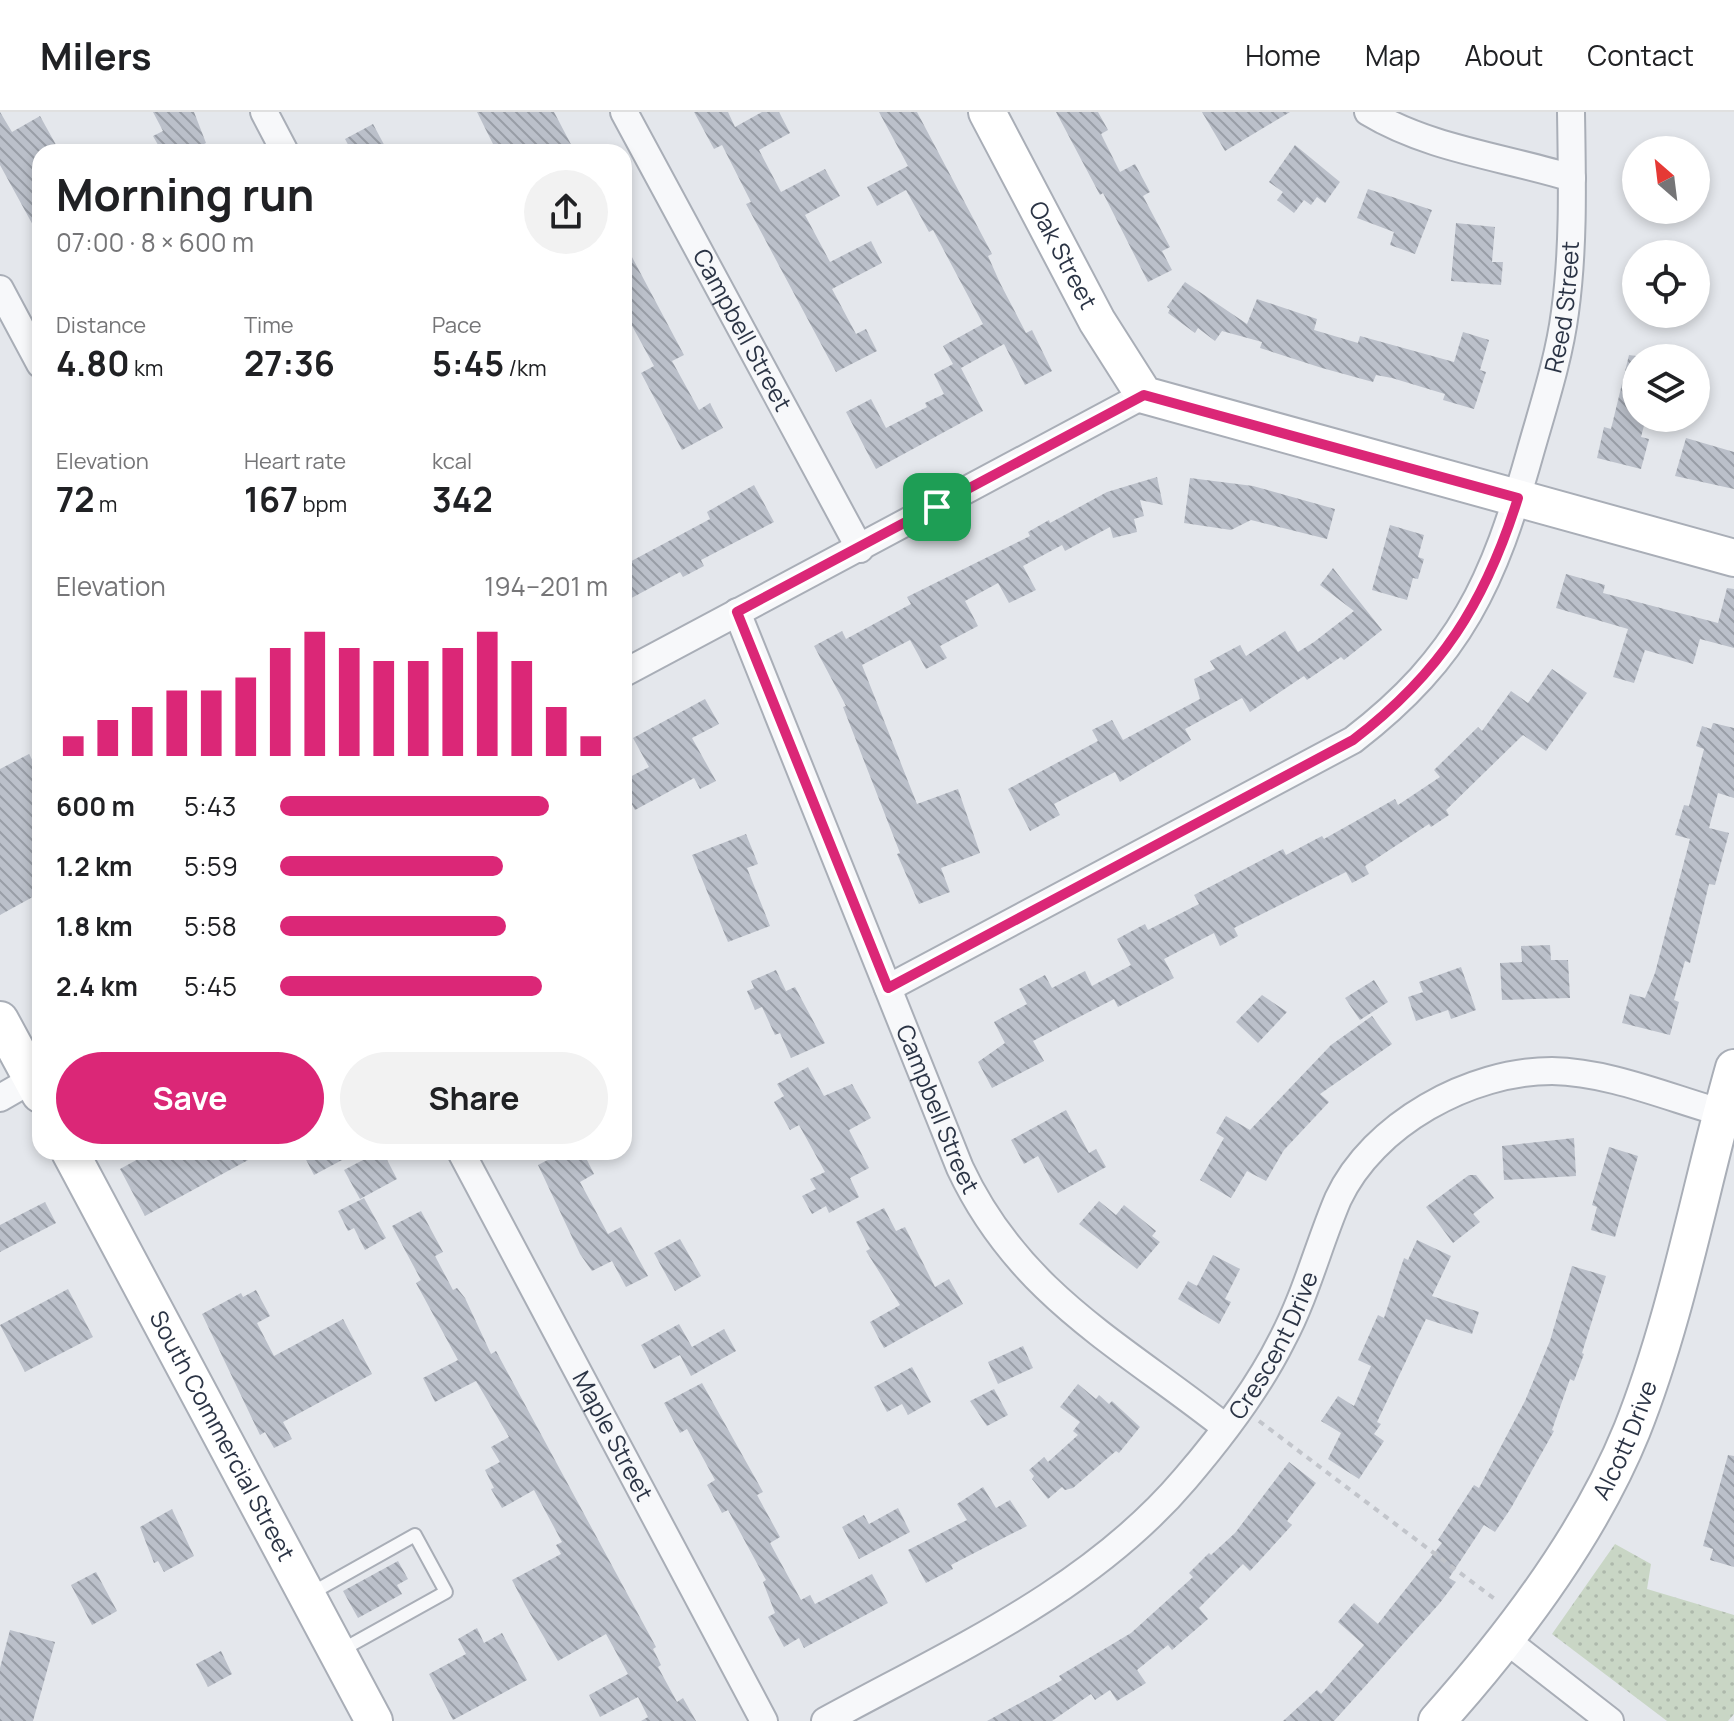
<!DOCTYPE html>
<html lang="en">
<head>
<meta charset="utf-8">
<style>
  :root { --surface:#fff; --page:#f2f2f2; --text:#202124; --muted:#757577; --line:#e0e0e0; --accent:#db2777 }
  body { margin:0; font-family:Manrope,sans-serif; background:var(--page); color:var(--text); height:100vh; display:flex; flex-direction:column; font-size:30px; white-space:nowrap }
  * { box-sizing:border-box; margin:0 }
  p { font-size:26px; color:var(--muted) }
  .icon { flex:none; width:44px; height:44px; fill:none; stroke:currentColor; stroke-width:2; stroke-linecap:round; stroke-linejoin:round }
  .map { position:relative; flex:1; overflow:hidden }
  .sheet { position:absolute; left:32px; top:32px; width:600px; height:1016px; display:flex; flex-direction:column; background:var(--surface); border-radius:24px; box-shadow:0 4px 12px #0003 }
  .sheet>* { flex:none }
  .needle { width:52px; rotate:332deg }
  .tools { position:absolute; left:1622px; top:24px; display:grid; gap:16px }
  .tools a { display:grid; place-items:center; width:88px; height:88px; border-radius:50%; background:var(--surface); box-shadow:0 4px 12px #0003; font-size:40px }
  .pin { position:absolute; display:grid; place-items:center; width:68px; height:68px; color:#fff; margin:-34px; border-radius:16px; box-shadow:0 4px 12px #0006 }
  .round { display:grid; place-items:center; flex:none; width:84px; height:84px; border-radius:42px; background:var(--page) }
  .summary { display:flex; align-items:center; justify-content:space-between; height:136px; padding:0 24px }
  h1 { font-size:44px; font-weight:700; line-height:60px }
  .stats { display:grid; grid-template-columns:repeat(3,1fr); gap:12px; height:136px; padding:8px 24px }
  .stats div { display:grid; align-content:center }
  .stats b { font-size:34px; font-weight:700 }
  .stats small { font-size:22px; font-weight:400 }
  .stats p { font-size:22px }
  .chart { height:224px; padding:16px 24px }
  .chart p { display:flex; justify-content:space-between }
  .chart svg { width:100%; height:144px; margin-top:8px; stroke:var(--accent); stroke-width:6 }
  .button { display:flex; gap:16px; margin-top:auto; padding:16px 24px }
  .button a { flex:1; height:92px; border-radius:48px; background:var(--accent); color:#fff; font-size:32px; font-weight:700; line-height:92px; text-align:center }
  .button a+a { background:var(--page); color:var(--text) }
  ul { padding:0 24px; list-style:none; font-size:26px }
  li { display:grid; grid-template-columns:128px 96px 1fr; align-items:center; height:60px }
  li i { height:20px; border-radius:10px; background:var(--accent) }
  header { display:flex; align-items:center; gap:48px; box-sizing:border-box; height:112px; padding:0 40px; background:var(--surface); border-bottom:2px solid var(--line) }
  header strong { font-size:38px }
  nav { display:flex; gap:44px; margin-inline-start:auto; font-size:28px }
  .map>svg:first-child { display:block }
</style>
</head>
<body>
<header>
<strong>Milers</strong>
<nav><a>Home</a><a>Map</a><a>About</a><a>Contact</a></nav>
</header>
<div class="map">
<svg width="1734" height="1609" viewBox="0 0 1734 1609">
  <defs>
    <pattern id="park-dots" width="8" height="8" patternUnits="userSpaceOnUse" patternTransform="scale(2)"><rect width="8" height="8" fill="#c9d6c5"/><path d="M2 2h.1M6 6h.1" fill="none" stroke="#adb8ab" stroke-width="1.8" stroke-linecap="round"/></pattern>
    <pattern id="building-back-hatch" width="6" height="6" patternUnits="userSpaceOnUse" patternTransform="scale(2)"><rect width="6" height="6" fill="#bbc0ca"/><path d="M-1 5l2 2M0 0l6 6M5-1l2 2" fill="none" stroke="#989da6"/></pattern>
  </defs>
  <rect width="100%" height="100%" fill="#e4e7ec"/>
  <path fill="url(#park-dots)" d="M1615 1432 1651 1452 1647 1477 1734 1503V1602L1728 1609H1667L1552 1522Z"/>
  <g fill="url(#building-back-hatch)">
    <path d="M0 0 12 20 40 4 60 40H40V126L0 53Z"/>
    <path d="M153 0H194L206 31 189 40H162L153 24 163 19Z"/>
    <path d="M477 0H554L575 40H497Z"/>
    <path d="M694 0H728L735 15 762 0H779L790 21 759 38 781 80 825 57 840 84 805 103 830 150 871 129 882 151 832 177 856 222 866 217 877 239 836 260 746 92 751 90 722 33 714 37Z"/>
    <path d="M879 0H917L992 142 988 144 1000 171 1026 221 1032 218 1052 259 1025 273 1004 232 961 256 983 299 876 357 846 300 871 287 886 316 927 295 925 291 944 282 934 262 953 252 943 234 983 212 933 118 929 120 906 78 877 94 867 75 908 54Z"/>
    <path d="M1056 0H1098L1108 18 1101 22 1120 60 1135 52 1150 80 1143 84 1170 135 1162 139 1172 158 1148 170 1103 81 1100 83Z"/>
    <path d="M1202 0H1290L1225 39Z"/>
    <path d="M373 12 388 40H352L345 27Z"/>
    <path d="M1295 33 1340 70 1325 91 1317 85 1311 93 1304 88 1294 101 1277 88 1283 80 1269 70Z"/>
    <path d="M1368 77 1432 98 1415 142 1390 133 1394 120 1357 106Z"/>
    <path d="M1456 111 1495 115 1492 150H1503L1501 173 1451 169Z"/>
    <path d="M624 130 684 243 672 249 699 298 710 291 723 316 682 338 641 261 654 254 624 199Z"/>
    <path d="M1185 170 1247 212 1257 187 1317 207 1314 218 1358 231 1360 224 1454 250 1463 220 1489 228 1480 258 1486 260 1474 297 1443 288 1445 282 1392 266 1376 263 1373 270 1322 256 1260 236 1262 230 1222 219 1215 229 1198 216 1195 221 1168 201 1170 197 1167 195Z"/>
    <path d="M1629 243 1636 244V306H1646L1641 325 1649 327 1641 357 1597 346 1604 315 1611 317Z"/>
    <path d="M1686 326 1734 340V377L1675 364Z"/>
    <path d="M1157 365 1163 393 1140 388 1144 404 1134 407 1137 420 1113 426 1110 415 1065 439 1062 433 1023 454 1036 478 1009 491 998 471 965 489 978 514 940 534 947 546 926 557 910 528 862 553 917 692 958 677 980 741 941 756 950 780 919 792 897 742 900 741 843 595 846 594 814 534 842 519 846 527 911 492 907 485 1030 424 1028 420 1049 408 1050 411 1107 380Z"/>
    <path d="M1190 366 1253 374 1335 397 1327 427 1251 408 1231 418 1184 411Z"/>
    <path d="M754 373 774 410 701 448 704 454 683 465 680 460 624 490V453L710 407 707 400Z"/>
    <path d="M1390 413 1424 423 1418 445 1424 447 1418 467 1413 466 1407 488 1372 478Z"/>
    <path d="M1333 456 1382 518 1344 548 1341 545 1307 568 1304 564 1250 600 1242 586 1185 617 1191 628 1120 670 1115 660 1054 692 1060 703 1030 719 1008 677 1098 629 1092 618 1112 608 1123 628 1200 587 1194 567 1215 557 1210 549 1240 533 1246 544 1285 519 1298 540 1314 530 1354 499 1320 473Z"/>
    <path d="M1566 462 1605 473 1603 481 1718 511 1727 476 1734 477V536L1700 527 1693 552 1645 538 1634 571 1613 565 1628 517 1556 496Z"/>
    <path d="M1552 557 1587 581 1546 639 1523 623 1446 698 1449 703 1431 715 1429 712 1365 754 1369 762 1352 771 1346 760 1234 816 1238 824 1220 834 1214 821 1164 847 1174 866 1118 895 1114 887 1033 929 1044 949 992 976 978 950 1005 931 994 910 1027 892 1019 877 1045 863 1052 876 1085 859 1092 874 1131 853 1117 827 1145 812 1148 818 1199 792 1194 783 1283 737 1286 743 1322 724 1324 727 1395 687 1398 693 1440 665 1434 658 1478 615 1482 619 1511 579 1528 591Z"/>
    <path d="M705 587 719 612 692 626 716 669 700 677 694 666 635 698 624 678V668L649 655 633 626Z"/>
    <path d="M1713 611 1734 616V686L1718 681 1709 716 1729 721 1715 773 1709 772 1690 851 1685 849 1674 888 1679 890 1670 923 1622 911 1630 882 1645 886 1655 861 1690 727 1675 723 1684 693 1689 694 1704 637 1696 634 1702 614 1711 617Z"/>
    <path d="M29 642 40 662V781L0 803V657Z"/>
    <path d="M746 722 758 752 747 756 770 814 728 830 692 743Z"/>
    <path d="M1550 833 1551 848H1568L1570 886 1502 888 1500 851 1522 850 1521 834Z"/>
    <path d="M1461 855 1476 898 1451 907 1448 898 1416 909 1408 885 1423 880 1419 870Z"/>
    <path d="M776 858 786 879 795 875 825 931 791 946 780 921 775 923 762 895 755 898 747 879 754 876 751 869Z"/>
    <path d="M1374 868 1388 890 1360 908 1345 886Z"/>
    <path d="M1262 883 1287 900 1258 931 1236 910Z"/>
    <path d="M1372 904 1392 932 1320 982 1329 990 1284 1038 1266 1069 1247 1059 1231 1086 1200 1068 1224 1026 1216 1021 1226 1004 1250 1018 1331 933Z"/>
    <path d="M808 955 824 984 852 972 871 1006 849 1018 869 1056 850 1066 859 1085 829 1101 826 1094 812 1102 802 1084 816 1077 810 1067 825 1060 799 1013 790 1018 774 990 784 984 777 972Z"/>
    <path d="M1066 998 1089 1041 1096 1037 1106 1055 1058 1081 1038 1044 1024 1052 1011 1028Z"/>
    <path d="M1574 1026 1576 1064 1504 1068 1502 1034Z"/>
    <path d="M1609 1035 1638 1044 1615 1125 1591 1118 1597 1095 1592 1093Z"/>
    <path d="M151 1040H263L145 1104 120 1057Z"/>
    <path d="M302 1040H357L314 1063Z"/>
    <path d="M378 1040H383L397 1067 360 1087 344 1058Z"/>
    <path d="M563 1040H583L594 1062 580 1070 608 1122 621 1115 648 1164 626 1175 612 1149 592 1159 580 1142 538 1053Z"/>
    <path d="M1469 1063H1476L1494 1086 1473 1102 1480 1110 1453 1131 1426 1095Z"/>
    <path d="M364 1086 386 1126 365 1138 354 1116 348 1119 338 1099Z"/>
    <path d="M1099 1089 1116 1103 1124 1093 1156 1119 1152 1124 1160 1130 1137 1157 1079 1112Z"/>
    <path d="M45 1090 56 1111 0 1140V1113Z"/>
    <path d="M884 1096 896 1119 905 1115 935 1175 949 1167 963 1192 884 1236 870 1210 900 1193 866 1139 870 1137 856 1110Z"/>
    <path d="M421 1099 443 1140 435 1144 453 1178 457 1176 465 1186 491 1242 496 1239 656 1535 653 1537 661 1553 658 1555 677 1590 683 1586 696 1609H641L648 1605 638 1585 600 1605 589 1583 628 1562 606 1522 558 1549 525 1493 512 1468 561 1442 556 1433 562 1430 534 1378 502 1396 491 1377 494 1376 485 1358 500 1350 491 1335 509 1325 476 1269 435 1290 423 1266 458 1248 416 1171 421 1168 392 1114Z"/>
    <path d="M680 1127 701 1164 675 1179 654 1141Z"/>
    <path d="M1417 1128 1451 1144 1432 1184 1479 1200 1472 1222 1426 1207 1377 1310 1381 1312 1374 1322 1384 1329 1359 1367 1328 1347 1341 1321 1321 1309 1338 1284 1354 1294 1371 1254 1358 1248 1378 1203 1384 1206 1404 1146 1408 1148Z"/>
    <path d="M1213 1143 1240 1157 1225 1187 1231 1190 1219 1212 1178 1187 1188 1169 1197 1174Z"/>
    <path d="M1572 1154 1606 1164 1582 1241 1584 1242 1574 1269 1570 1267 1552 1318 1554 1319 1511 1396 1495 1420 1484 1413 1449 1466 1456 1470 1439 1492 1334 1609H1283L1317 1578 1321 1582 1364 1533 1338 1510 1354 1491 1378 1512 1442 1431 1438 1428 1470 1379 1474 1373 1479 1376 1525 1289 1550 1229Z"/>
    <path d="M68 1177 93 1225 25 1260 0 1213Z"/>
    <path d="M256 1178 270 1204 257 1211 274 1244 343 1207 372 1262 283 1310 292 1327 274 1336 265 1320 260 1323 202 1202 241 1181 243 1185Z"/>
    <path d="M679 1212 692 1235 724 1217 736 1239 691 1264 680 1243 654 1257 641 1233Z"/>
    <path d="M1023 1234 1033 1256 998 1272 988 1250Z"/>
    <path d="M912 1255 931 1290 908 1303 902 1292 887 1300 874 1275Z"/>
    <path d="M702 1271 763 1380 757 1383 780 1425 770 1431 801 1488 810 1483 815 1492 872 1462 888 1491 804 1536 799 1526 784 1535 768 1505 775 1501 763 1470 766 1468 728 1398 722 1401 707 1373 715 1368 687 1317 680 1321 664 1291Z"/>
    <path d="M1078 1272 1096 1287 1099 1283 1109 1292 1112 1289 1140 1315 1119 1341 1116 1339 1073 1376 1065 1378 1062 1375 1048 1387 1032 1367 1034 1364 1029 1358 1044 1345 1048 1350 1078 1323 1073 1319 1080 1310 1060 1295Z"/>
    <path d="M994 1277 1008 1303 987 1314 970 1289Z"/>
    <path d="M1728 1343 1734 1344V1455L1710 1448 1713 1437 1703 1434Z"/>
    <path d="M1289 1350 1316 1371 1287 1409 1292 1413 1250 1459 1243 1452 1199 1496 1208 1507 1172 1538 1168 1533 1137 1558 1146 1571 1117 1589 1110 1578 1095 1588 1091 1582 1052 1609H987L1062 1568 1059 1564 1131 1521 1193 1465 1189 1461 1209 1441 1211 1443 1235 1421Z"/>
    <path d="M983 1375 996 1396 1010 1388 1027 1414 951 1453 953 1457 926 1471 908 1438 967 1408 957 1392Z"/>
    <path d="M898 1396 910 1420 859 1447 842 1415 864 1403 869 1412Z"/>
    <path d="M172 1397 194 1444 164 1460 158 1449 154 1451 140 1415Z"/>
    <path d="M398 1449 408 1467 397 1473 402 1482 358 1506 343 1479Z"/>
    <path d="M96 1460 117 1499 92 1513 71 1473Z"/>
    <path d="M477 1516 484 1531 502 1521 527 1568 453 1608 429 1562 466 1542 458 1527Z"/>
    <path d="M10 1518 55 1530 33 1609H0V1556Z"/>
    <path d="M221 1539 232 1562 208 1575 196 1552Z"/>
  </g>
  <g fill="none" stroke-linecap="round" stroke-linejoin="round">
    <g stroke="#a9aeb7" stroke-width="16">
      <path id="lane" d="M310 1482 415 1423 446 1480 340 1539"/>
    </g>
    <g stroke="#a9aeb7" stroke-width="30">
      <g id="street">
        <path d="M264 0 285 40"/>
        <path id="s1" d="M624 0 860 437"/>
        <path d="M1368 0C1429 37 1504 45 1572 66"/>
        <path d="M0 177 40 252"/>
        <path id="s2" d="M737 500 960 1056C1019 1182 1120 1232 1225 1315"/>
        <path d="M624 561 1144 283"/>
        <path id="s3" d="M888 876 1353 628C1461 545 1494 469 1530 341 1543 295 1559 247 1565 200 1574 134 1572 66 1571 0"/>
        <path d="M0 986 40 963"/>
        <path id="s4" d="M461 1040 764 1609"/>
        <path d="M1506 1528 1610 1609"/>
        <path id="s5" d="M825 1609C951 1540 1090 1479 1185 1367 1221 1325 1257 1278 1282 1228 1306 1183 1318 1134 1338 1087 1373 1012 1470 959 1552 959 1613 960 1676 989 1734 1004"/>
      </g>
    </g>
    <g stroke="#a9aeb7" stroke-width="40">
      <g id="secondary">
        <path id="s6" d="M987 0 1097 209 1144 283 1734 446"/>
        <path d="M0 908 40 982"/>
        <path id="s7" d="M70 1040 374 1609"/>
        <path id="s8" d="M1437 1609C1513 1524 1589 1424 1632 1318 1678 1202 1700 1075 1734 956"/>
      </g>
    </g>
    <path stroke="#c2c5cb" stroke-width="4" stroke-dasharray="6 6" stroke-linecap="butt" d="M1259 1309 1496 1488"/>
    <use href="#lane" stroke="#f7f8fa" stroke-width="12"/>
    <use href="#street" stroke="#f7f8fa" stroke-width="26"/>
    <use href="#secondary" stroke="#fff" stroke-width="36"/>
  </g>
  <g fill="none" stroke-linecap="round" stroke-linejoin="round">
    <g stroke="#fff" stroke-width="16">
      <path id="route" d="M1144 283 1518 386C1485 491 1441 561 1353 628L888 876 737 500Z"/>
    </g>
    <use href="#route" stroke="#db2777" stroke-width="10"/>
  </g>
  <g text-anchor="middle" stroke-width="8" stroke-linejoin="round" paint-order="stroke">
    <g font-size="24" fill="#2b3445" stroke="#f4f6f9">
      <text dy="8" stroke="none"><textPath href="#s6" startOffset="162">Oak Street</textPath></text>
      <text dy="8" stroke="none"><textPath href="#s3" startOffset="1022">Reed Street</textPath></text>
      <text dy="8" stroke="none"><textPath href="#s1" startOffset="248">Campbell Street</textPath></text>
      <text dy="8" stroke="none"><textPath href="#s2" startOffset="536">Campbell Street</textPath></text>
      <text dy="8" stroke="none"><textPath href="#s5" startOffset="598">Crescent Drive</textPath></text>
      <text dy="8" stroke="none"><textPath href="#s4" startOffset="322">Maple Street</textPath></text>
      <text dy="8" stroke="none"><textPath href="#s7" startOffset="322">South Commercial Street</textPath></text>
      <text dy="8" stroke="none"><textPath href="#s8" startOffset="340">Alcott Drive</textPath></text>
    </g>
  </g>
</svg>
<div class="tools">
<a><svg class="needle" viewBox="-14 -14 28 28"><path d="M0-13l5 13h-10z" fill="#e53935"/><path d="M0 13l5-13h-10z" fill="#757577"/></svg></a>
<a><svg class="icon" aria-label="locate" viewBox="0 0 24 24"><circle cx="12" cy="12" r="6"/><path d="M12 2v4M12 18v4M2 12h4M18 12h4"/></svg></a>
<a><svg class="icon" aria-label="layers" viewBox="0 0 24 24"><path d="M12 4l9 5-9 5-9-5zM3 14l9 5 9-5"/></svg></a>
</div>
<div class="pin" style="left:937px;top:395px;background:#1e9e55"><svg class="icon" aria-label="arrive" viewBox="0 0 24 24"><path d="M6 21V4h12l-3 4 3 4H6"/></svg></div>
<section class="sheet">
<div class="summary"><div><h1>Morning run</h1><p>07:00 · 8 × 600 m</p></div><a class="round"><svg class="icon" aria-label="share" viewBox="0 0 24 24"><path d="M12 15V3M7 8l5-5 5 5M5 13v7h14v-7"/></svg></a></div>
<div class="stats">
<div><p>Distance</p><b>4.80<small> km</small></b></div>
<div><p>Time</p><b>27:36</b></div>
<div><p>Pace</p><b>5:45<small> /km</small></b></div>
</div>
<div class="stats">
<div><p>Elevation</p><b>72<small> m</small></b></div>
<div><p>Heart rate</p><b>167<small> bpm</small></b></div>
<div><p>kcal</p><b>342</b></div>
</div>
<div class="chart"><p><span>Elevation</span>194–201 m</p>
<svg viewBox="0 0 160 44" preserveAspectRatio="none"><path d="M5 44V38M15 44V33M25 44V29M35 44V24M45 44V24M55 44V20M65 44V11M75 44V6M85 44V11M95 44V15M105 44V15M115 44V11M125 44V6M135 44V15M145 44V29M155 44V38"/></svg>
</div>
<ul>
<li><b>600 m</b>5:43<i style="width:82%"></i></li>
<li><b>1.2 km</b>5:59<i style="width:68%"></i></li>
<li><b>1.8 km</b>5:58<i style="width:69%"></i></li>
<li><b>2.4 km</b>5:45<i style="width:80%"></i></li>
</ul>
<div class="button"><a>Save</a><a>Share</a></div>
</section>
</div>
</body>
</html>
